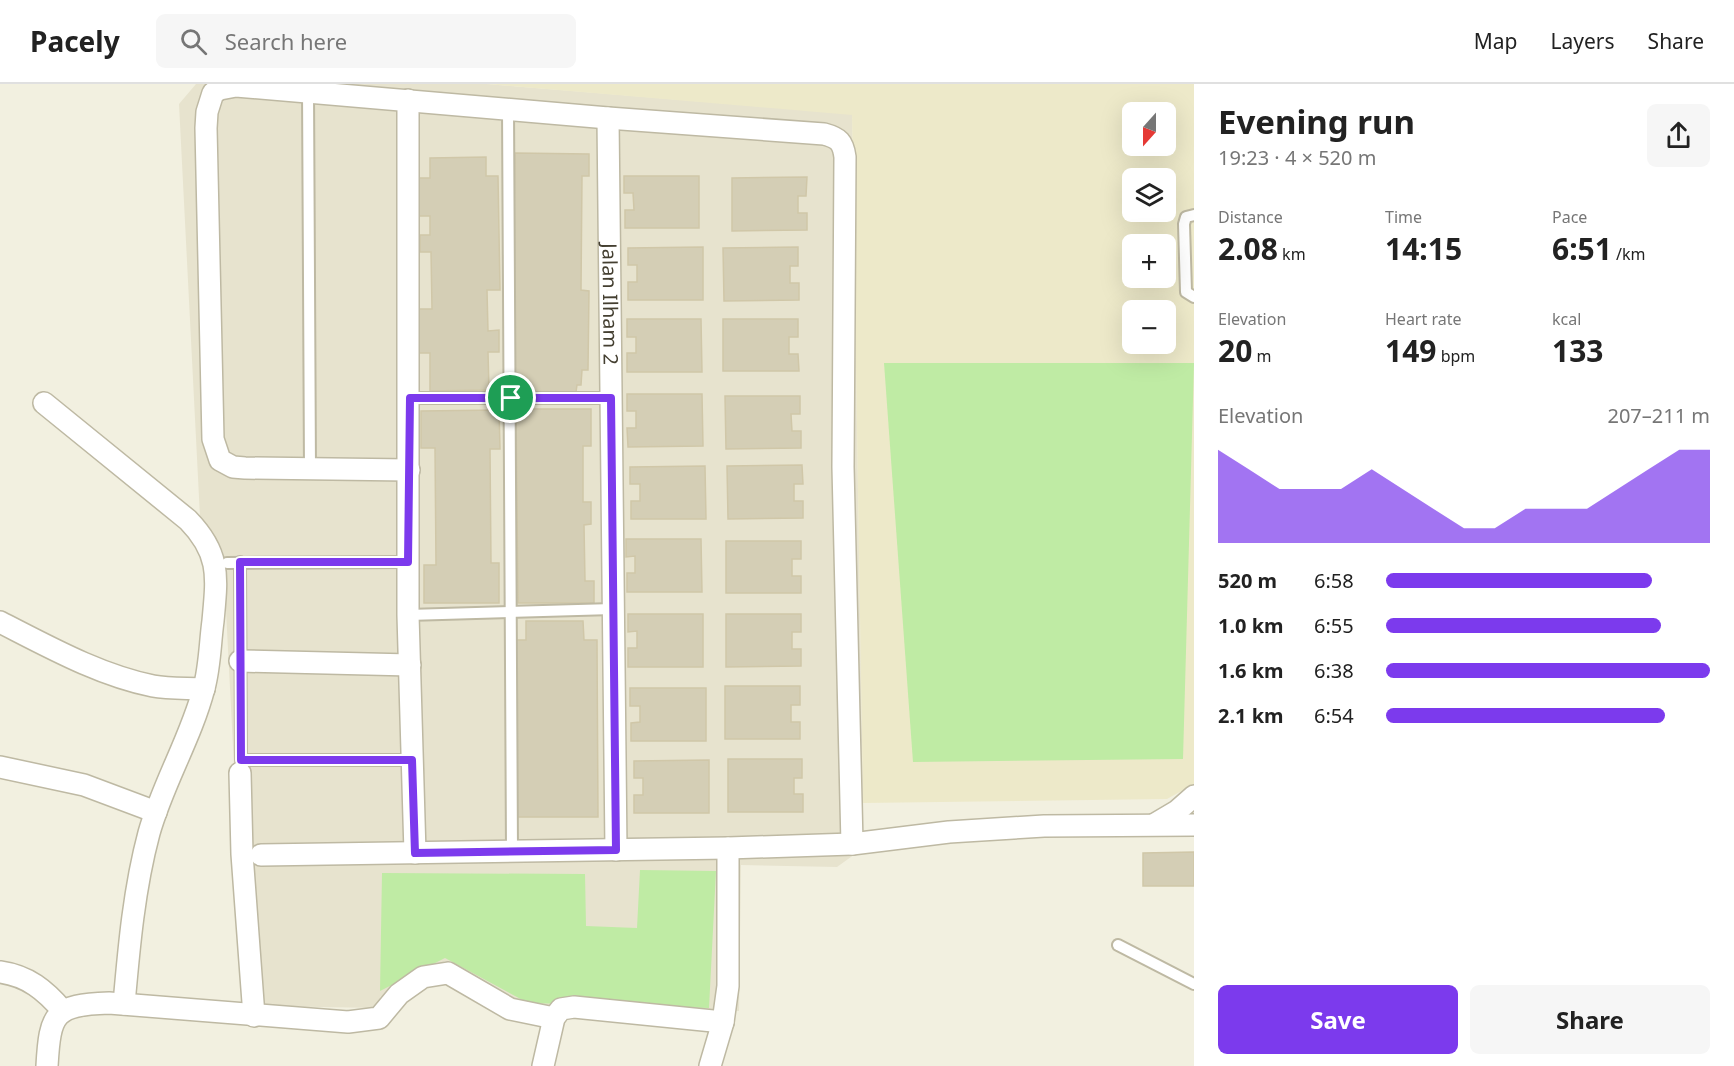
<!DOCTYPE html>
<html lang="en">
<head>
<meta charset="utf-8">
<style>
  :root { --surface:#fff; --page:#f6f6f6; --text:#222; --muted:#767676; --line:#e0e0e0; --accent:#7c3aed }
  body { margin:0; font-family:"Noto Sans",sans-serif; background:var(--page); color:var(--text); height:100vh; display:flex; flex-direction:column; font-size:22px; white-space:nowrap }
  * { box-sizing:border-box; margin:0 }
  p { font-size:20px; color:var(--muted) }
  .icon { flex:none; width:33px; height:33px; fill:none; stroke:currentColor; stroke-width:2; stroke-linecap:round; stroke-linejoin:round }
  .map { position:relative; flex:1; overflow:hidden }
  .details { display:flex; flex-direction:column; background:var(--surface); width:540px }
  .details>* { flex:none }
  .needle { width:39px; rotate:201deg }
  .tools { position:absolute; left:1122px; top:18px; display:grid; gap:12px }
  .tools a { display:grid; place-items:center; width:54px; height:54px; border-radius:9px; background:var(--surface); box-shadow:0 6px 24px #0002; font-size:30px }
  .pin { position:absolute; display:grid; place-items:center; width:51px; height:51px; color:#fff; margin:-26px; border:3px solid #fff; border-radius:50%; box-shadow:0 2px 6px #0007 }
  .round { display:grid; place-items:center; flex:none; width:63px; height:63px; border-radius:9px; background:var(--page) }
  .overview { display:flex; align-items:center; justify-content:space-between; height:102px; padding:0 24px }
  h1 { font-size:33px; font-weight:700; line-height:45px }
  .metrics { display:grid; grid-template-columns:repeat(3,1fr); gap:9px; height:102px; padding:6px 24px }
  .metrics div { display:grid; align-content:center }
  .metrics b { font-size:30px; font-weight:700 }
  .metrics small { font-size:16px; font-weight:400 }
  .metrics p { font-size:16px }
  .chart { height:168px; padding:12px 24px }
  .chart p { display:flex; justify-content:space-between }
  .chart svg { width:100%; height:108px; margin-top:6px; fill:var(--accent); opacity:.7 }
  .button { display:flex; gap:12px; margin-top:auto; padding:12px 24px }
  .button a { flex:1; height:69px; border-radius:9px; background:var(--accent); color:#fff; font-size:24px; font-weight:700; line-height:69px; text-align:center }
  .button a+a { background:var(--page); color:var(--text) }
  ul { padding:0 24px; list-style:none; font-size:20px }
  li { display:grid; grid-template-columns:96px 72px 1fr; align-items:center; height:45px }
  li i { height:15px; border-radius:8px; background:var(--accent) }
  header { display:flex; align-items:center; gap:36px; box-sizing:border-box; height:84px; padding:0 30px; background:var(--surface); border-bottom:2px solid var(--line) }
  header strong { font-size:28px }
  nav { display:flex; gap:33px; margin-inline-start:auto; font-size:21px }
  .search { width:420px; height:54px; background:var(--page); display:flex; align-items:center; gap:15px; box-sizing:border-box; padding:0 21px; border-radius:9px; color:var(--muted); font-size:22px }
  main { display:flex; flex:1; min-height:0 }
  .map>svg:first-child { display:block }
</style>
</head>
<body>
<header>
<strong>Pacely</strong>
<div class="search"><svg class="icon" aria-label="search" viewBox="0 0 24 24"><circle cx="10" cy="10" r="6"/><path d="M15 15l6 6"/></svg>Search here</div>
<nav><a>Map</a><a>Layers</a><a>Share</a></nav>
</header>
<main>
<div class="map">
<svg width="1194" height="982" viewBox="0 0 1194 982">
  <rect width="100%" height="100%" fill="#f2f0e0"/>
  <path fill="#e7e3ce" d="M196 0H487L852 30 863 719 862 765 837 783 741 781 739 927 522 923 445 877 380 913V924L260 922 248 682H234L223 468 200 433 179 20Z"/>
  <path fill="#ede9c9" fill-rule="evenodd" d="M487 0H1194V700L1167 715 863 719 852 31ZM1132 28H1166V62H1132ZM1132 94H1166V128H1132ZM1132 160H1166V194H1132ZM1132 226H1166V260H1132Z"/>
  <g fill="#bfeba4">
    <path d="M884 279H1194L1183 675 913 678Z"/>
    <path d="M640 786 716 787 709 924 528 919 445 874 380 907 382 789 585 790 586 842 637 844Z"/>
  </g>
  <g fill="#d4ceb5" stroke="#d0c7a8" stroke-width="1.5">
    <path d="M515 69 589 70V92H582L581 206 589 207 588 286H582L581 301H577L576 308 511 307Z"/>
    <path d="M486 73V92H498L500 206H487L488 247 499 246V268H488L489 306 430 307V269H415L414 225H432L431 168H420V151H430V132H415L414 94H430V74Z"/>
    <path d="M624 92H699V144H625V126H634L633 109H624Z"/>
    <path d="M807 93 806 112H798V129H807V146L732 147V94Z"/>
    <path d="M703 163V216H628V198H637V181H628V164Z"/>
    <path d="M798 163V182H790V199H799V216L724 217 723 164Z"/>
    <path d="M627 235H701L702 288H627V269H636V253H627Z"/>
    <path d="M723 235H798V253H789V270H798L799 287H723Z"/>
    <path d="M627 310H702L703 362 628 363 627 344H636V327H627Z"/>
    <path d="M725 312H800V330H791L792 347H801V364L726 365Z"/>
    <path d="M516 325H591V362H583V418H591V440L584 441 585 497H594V519H518Z"/>
    <path d="M499 326 500 365H490L491 479H499V519H424V481H436L435 364H421V327Z"/>
    <path d="M802 381 803 400H794V417H803V434L728 435 727 382Z"/>
    <path d="M705 382 706 435H631V417H640V400H630V383Z"/>
    <path d="M626 455H701L702 508H627V489H635V472L626 473Z"/>
    <path d="M726 457H801V475H792V492H801V509H726Z"/>
    <path d="M628 530H703V583H628V564H637V547L628 548Z"/>
    <path d="M726 530H801V548H792V565H801V582L726 583Z"/>
    <path d="M526 537H583L584 556H597L598 733H516L514 556H526Z"/>
    <path d="M725 602H800V621H791V638H800V655H725Z"/>
    <path d="M630 604H706V657H631V639L640 638V622H630Z"/>
    <path d="M728 675H802V694H794V710H803V728H728Z"/>
    <path d="M709 676V729H634V711H643V694H634V677Z"/>
    <path d="M1194 768V802H1143V769Z"/>
  </g>
  <g fill="none" stroke-linecap="round" stroke-linejoin="round">
    <g stroke="#beb9a3" stroke-width="14">
      <g id="service">
        <path d="M308 6 310 385"/>
        <path d="M508 24 512 767"/>
        <path d="M1194 131 1186 133 1184 140 1186 208 1194 213"/>
        <path d="M410 314H611"/>
        <path d="M240 478 241 676H413"/>
        <path d="M227 479 408 478"/>
        <path d="M408 531 613 525"/>
        <path d="M1118 861 1194 900"/>
      </g>
    </g>
    <g stroke="#beb9a3" stroke-width="24">
      <g id="minor">
        <path d="M408 16V531L415 769"/>
        <path id="s1" d="M608 34 616 766"/>
        <path d="M44 319 188 436C221 470 217 493 213 537 210 559 210 582 204 604 191 654 163 699 149 749 134 805 129 863 124 920"/>
        <path d="M409 386 245 384 233 383 220 376 213 355 206 44 207 28 213 9 220 5 236 2 608 34 824 50C839 54 843 58 845 73L843 383 852 760"/>
        <path d="M0 538C49 563 99 591 153 602 169 605 187 604 204 605"/>
        <path d="M240 577 410 581"/>
        <path d="M0 683 84 701 156 728"/>
        <path d="M240 689 242 770 254 932"/>
        <path d="M1155 740 1177 727 1194 712"/>
        <path d="M261 771 728 764 852 760 949 748 1044 742 1194 741"/>
        <path d="M0 888C28 892 45 906 63 927"/>
        <path d="M47 982C50 929 54 921 109 919L348 938 379 934 399 910 423 893 448 889 510 925 554 934"/>
        <path d="M543 982 554 934 561 925 574 923 723 938"/>
        <path d="M710 982 723 938 728 902V764"/>
      </g>
    </g>
    <use href="#service" stroke="#fff" stroke-width="10"/>
    <use href="#minor" stroke="#fff" stroke-width="21"/>
  </g>
  <g fill="none" stroke-linecap="round" stroke-linejoin="round">
    <g stroke="#fff" stroke-width="12">
      <path id="route" d="M410 314H611L616 766 415 769 412 676H241L240 478H408Z"/>
    </g>
    <use href="#route" stroke="#7c3aed" stroke-width="8"/>
  </g>
  <g text-anchor="middle" stroke-width="4.5" stroke-linejoin="round" paint-order="stroke">
    <g font-size="20" fill="#443f31" stroke="#fff">
      <text dy="7" stroke="none"><textPath href="#s1" startOffset="186">Jalan Ilham 2</textPath></text>
    </g>
  </g>
</svg>
<div class="tools">
<a><svg class="needle" viewBox="-14 -14 28 28"><path d="M0-13l5 13h-10z" fill="#e53935"/><path d="M0 13l5-13h-10z" fill="#767676"/></svg></a>
<a><svg class="icon" aria-label="layers" viewBox="0 0 24 24"><path d="M12 4l9 5-9 5-9-5zM3 14l9 5 9-5"/></svg></a>
<a>+</a>
<a>−</a>
</div>
<div class="pin" style="left:511px;top:314px;background:#1e9e55"><svg class="icon" aria-label="arrive" viewBox="0 0 24 24"><path d="M6 21V4h12l-3 4 3 4H6"/></svg></div>
</div>
<section class="details">
<div class="overview"><div><h1>Evening run</h1><p>19:23 · 4 × 520 m</p></div><a class="round"><svg class="icon" aria-label="share" viewBox="0 0 24 24"><path d="M12 15V3M7 8l5-5 5 5M5 13v7h14v-7"/></svg></a></div>
<div class="metrics">
<div><p>Distance</p><b>2.08<small> km</small></b></div>
<div><p>Time</p><b>14:15</b></div>
<div><p>Pace</p><b>6:51<small> /km</small></b></div>
</div>
<div class="metrics">
<div><p>Elevation</p><b>20<small> m</small></b></div>
<div><p>Heart rate</p><b>149<small> bpm</small></b></div>
<div><p>kcal</p><b>133</b></div>
</div>
<div class="chart"><p><span>Elevation</span>207–211 m</p>
<svg viewBox="0 0 160 44" preserveAspectRatio="none"><path d="M0 44V6L10 14L20 22L30 22L40 22L50 14L60 22L70 30L80 38L90 38L100 30L110 30L120 30L130 22L140 14L150 6L160 6V44z"/></svg>
</div>
<ul>
<li><b>520 m</b>6:58<i style="width:82%"></i></li>
<li><b>1.0 km</b>6:55<i style="width:85%"></i></li>
<li><b>1.6 km</b>6:38<i style="width:100%"></i></li>
<li><b>2.1 km</b>6:54<i style="width:86%"></i></li>
</ul>
<div class="button"><a>Save</a><a>Share</a></div>
</section>
</main>
</body>
</html>
